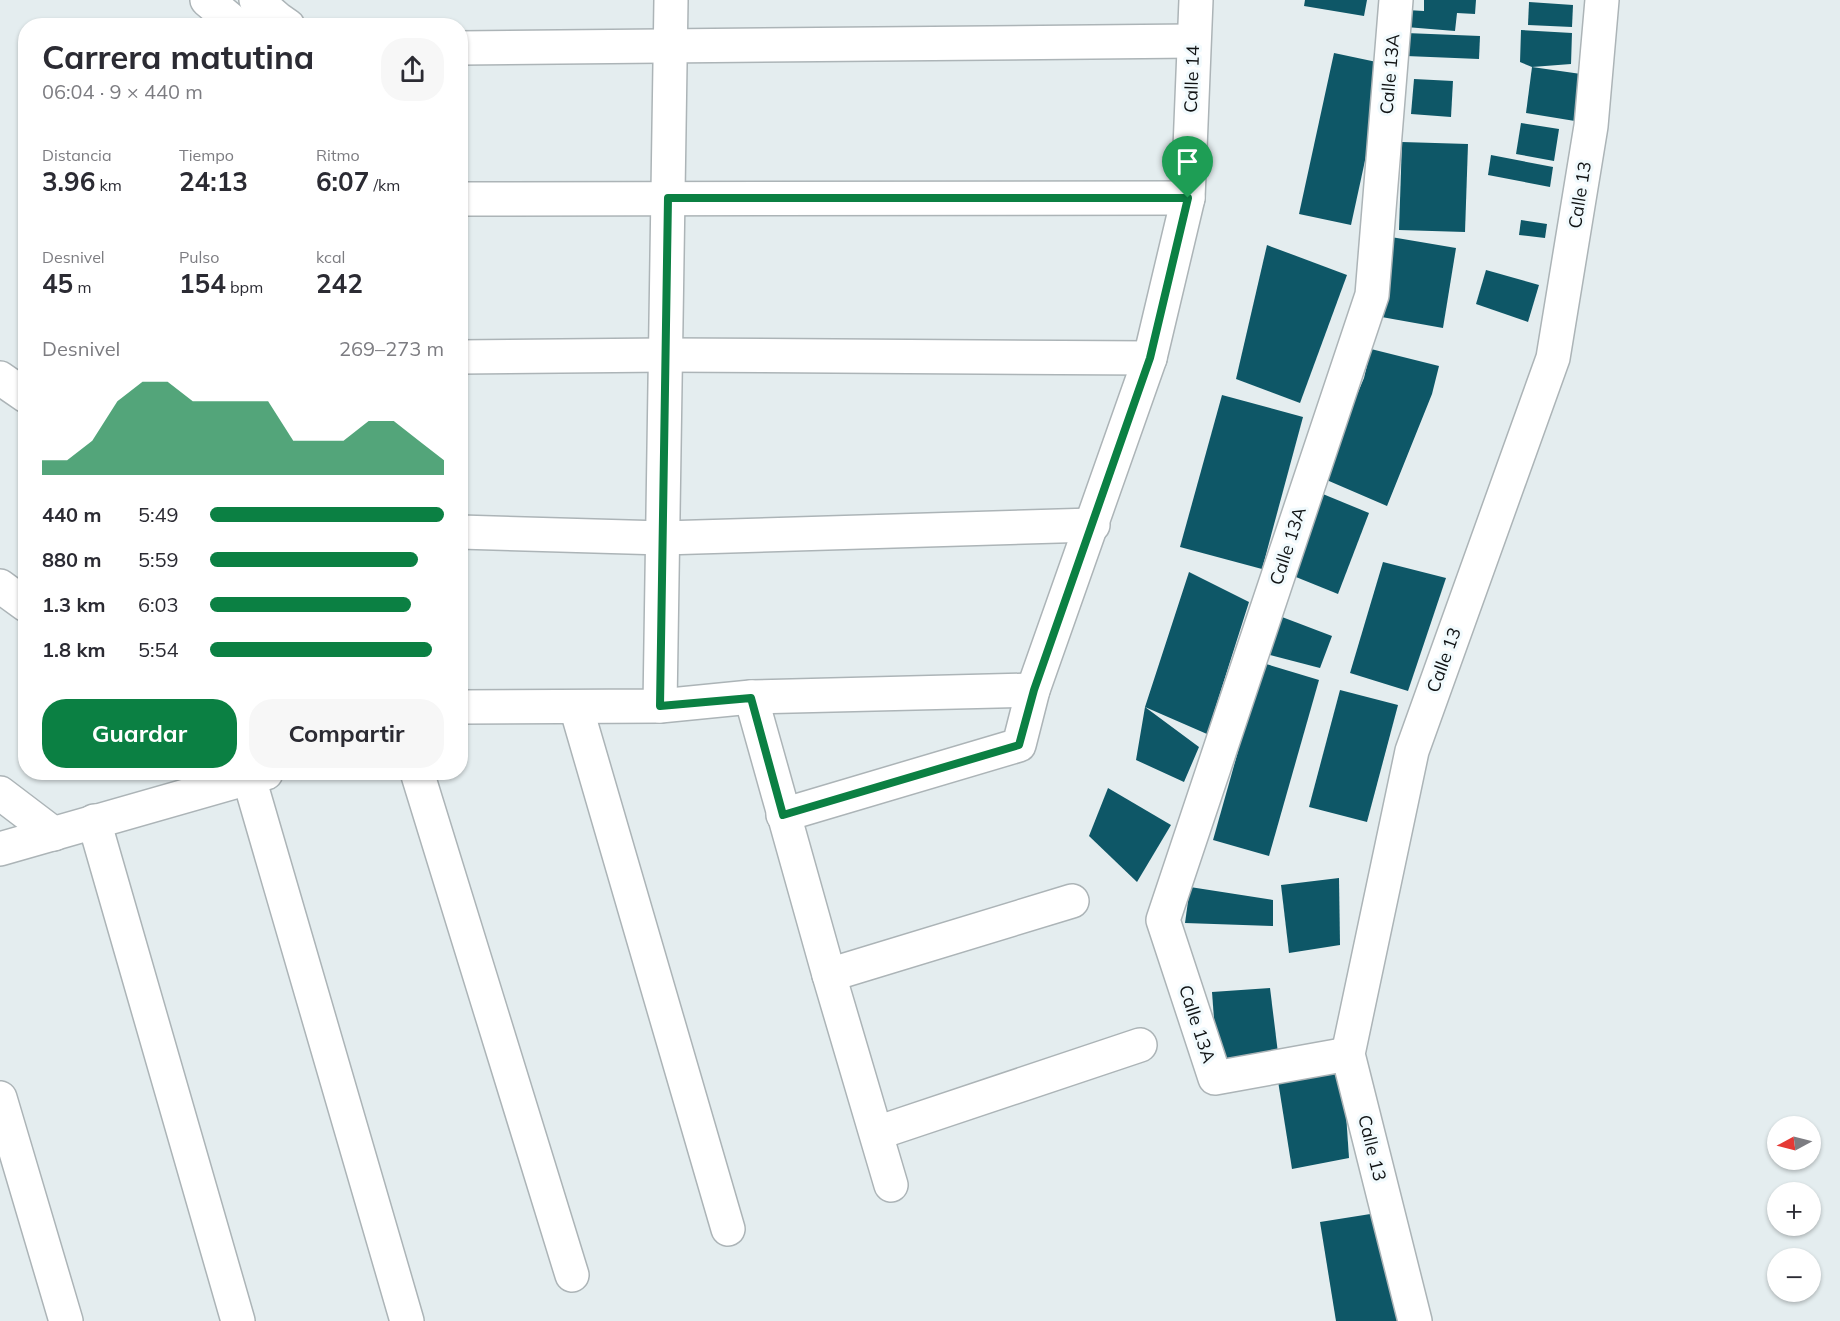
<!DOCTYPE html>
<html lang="es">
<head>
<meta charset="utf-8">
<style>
  :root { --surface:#fff; --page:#f7f7f7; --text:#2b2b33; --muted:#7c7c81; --accent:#0b8043 }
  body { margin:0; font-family:Mulish,sans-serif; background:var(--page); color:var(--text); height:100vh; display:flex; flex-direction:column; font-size:22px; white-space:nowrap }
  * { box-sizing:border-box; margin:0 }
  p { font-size:20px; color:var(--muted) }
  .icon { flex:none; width:33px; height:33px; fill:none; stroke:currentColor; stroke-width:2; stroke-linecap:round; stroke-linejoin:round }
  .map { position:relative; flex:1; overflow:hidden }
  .details { position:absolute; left:18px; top:18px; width:450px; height:762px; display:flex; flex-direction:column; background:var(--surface); border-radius:24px; box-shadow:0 2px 4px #0004 }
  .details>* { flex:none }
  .needle { width:39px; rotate:263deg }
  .controls { position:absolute; left:1767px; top:1116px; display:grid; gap:12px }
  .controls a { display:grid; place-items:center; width:54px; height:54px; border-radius:50%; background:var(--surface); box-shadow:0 2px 4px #0004; font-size:30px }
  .pin { position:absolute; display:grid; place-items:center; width:51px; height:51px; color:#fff; margin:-62px -26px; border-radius:50% 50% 50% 0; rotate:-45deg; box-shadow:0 0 6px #0007 }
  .pin .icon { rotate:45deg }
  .round { display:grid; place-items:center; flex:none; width:63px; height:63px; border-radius:24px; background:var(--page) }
  .summary { display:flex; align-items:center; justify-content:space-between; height:102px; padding:0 24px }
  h1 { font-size:33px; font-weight:700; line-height:45px }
  .stats { display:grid; grid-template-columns:repeat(3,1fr); gap:9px; height:102px; padding:6px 24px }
  .stats div { display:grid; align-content:center }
  .stats b { font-size:26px; font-weight:700 }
  .stats small { font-size:16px; font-weight:400 }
  .stats p { font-size:16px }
  .chart { height:168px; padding:12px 24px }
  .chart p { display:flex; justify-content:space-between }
  .chart svg { width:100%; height:108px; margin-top:6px; fill:var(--accent); opacity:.7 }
  .primary-button { display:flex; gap:12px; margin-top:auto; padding:12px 24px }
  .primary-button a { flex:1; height:69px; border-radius:24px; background:var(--accent); color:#fff; font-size:24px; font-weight:700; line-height:69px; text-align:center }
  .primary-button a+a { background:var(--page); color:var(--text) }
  ul { padding:0 24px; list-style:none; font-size:20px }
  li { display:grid; grid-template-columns:96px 72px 1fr; align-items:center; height:45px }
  li i { height:15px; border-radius:8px; background:var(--accent) }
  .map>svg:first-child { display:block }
</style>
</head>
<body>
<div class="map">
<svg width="1840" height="1321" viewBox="0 0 1840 1321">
  <rect width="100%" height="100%" fill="#e4edef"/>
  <g fill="#0e5767">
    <path d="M1305 0H1367L1364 16 1304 6Z"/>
    <path d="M1424 0H1476L1475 14 1457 13 1455 31 1406 27 1407 10 1424 11Z"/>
    <path d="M1529 2 1573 5 1572 27 1528 25Z"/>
    <path d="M1521 30 1572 33 1571 64 1532 67 1520 62Z"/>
    <path d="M1406 33 1480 36 1479 59 1406 56Z"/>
    <path d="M1334 53 1386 64 1351 225 1299 214Z"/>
    <path d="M1532 67 1588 75 1581 122 1526 113Z"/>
    <path d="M1414 79 1453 81 1451 117 1411 114Z"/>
    <path d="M1521 123 1559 129 1554 161 1516 154Z"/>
    <path d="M1402 142 1468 144 1465 232 1399 230Z"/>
    <path d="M1491 155 1553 167 1550 187 1488 175Z"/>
    <path d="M1521 220 1547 224 1545 238 1519 235Z"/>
    <path d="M1391 237 1456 248 1443 328 1376 316Z"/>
    <path d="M1267 245 1347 275 1300 403 1236 379Z"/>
    <path d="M1486 270 1539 285 1528 322 1476 304Z"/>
    <path d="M1371 349 1439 366 1432 394 1387 506 1322 478 1364 378Z"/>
    <path d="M1222 395 1303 417 1262 569 1180 547Z"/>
    <path d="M1318 492 1369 513 1338 594 1286 573Z"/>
    <path d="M1383 562 1446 578 1408 691 1350 673Z"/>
    <path d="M1189 572 1249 602 1207 734 1145 707 1199 747 1184 782 1136 760 1145 707Z"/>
    <path d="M1282 617 1332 636 1320 668 1270 655Z"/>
    <path d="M1263 663 1319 680 1269 856 1213 840Z"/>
    <path d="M1340 690 1398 705 1367 822 1309 807Z"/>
    <path d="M1108 788 1171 825 1137 882 1089 836Z"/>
    <path d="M1339 878 1340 945 1289 953 1281 885Z"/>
    <path d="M1190 887 1273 900V926L1185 923Z"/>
    <path d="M1270 988 1278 1053 1217 1059 1212 992Z"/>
    <path d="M1343 1070 1349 1158 1292 1169 1278 1081Z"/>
    <path d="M1383 1212 1405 1321H1336L1320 1222Z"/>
  </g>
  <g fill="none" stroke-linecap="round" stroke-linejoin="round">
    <g stroke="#acb4b7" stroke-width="36">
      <g id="street">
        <path d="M207 0 238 26"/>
        <path d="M256 0 278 19 288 26"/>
        <path d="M460 48 1193 41"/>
        <path d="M460 199 1188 198"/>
        <path d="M460 357 666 355 1150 358"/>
        <path d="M0 378 26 396"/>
        <path d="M460 532 663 538 1093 525"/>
        <path d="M0 586 26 605"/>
        <path d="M751 697 829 975 891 1185"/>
        <path d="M660 706 671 0"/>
        <path d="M460 707 660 706 751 697 1033 690"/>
        <path d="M576 707 728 1229"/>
        <path d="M243 772 249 778 407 1321"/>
        <path d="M417 772 572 1275"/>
        <path d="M0 793 54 834"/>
        <path d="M783 815 1019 745 1033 690 1150 358 1188 198 1196 0"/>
        <path d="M94 821 238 1321"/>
        <path d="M0 849 266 773"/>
        <path d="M829 975 1072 901"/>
        <path d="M1348 1054 1215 1078 1163 920 1372 295 1396 0"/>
        <path d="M0 1098 66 1321"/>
        <path d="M877 1133 1140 1045"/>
        <path d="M1415 1321 1348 1054 1412 751 1553 358 1591 126 1602 0"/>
      </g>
    </g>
    <use href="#street" stroke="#fff" stroke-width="33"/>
  </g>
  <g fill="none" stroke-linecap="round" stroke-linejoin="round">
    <g stroke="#fff" stroke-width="12">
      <path id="route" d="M668 198H1188L1150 358 1034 690 1019 745 783 815 751 698 660 706Z"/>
    </g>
    <use href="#route" stroke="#0b8043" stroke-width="8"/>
  </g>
  <g text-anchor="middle" stroke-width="6" stroke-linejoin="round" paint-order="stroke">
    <g font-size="18" fill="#101314" stroke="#f1fafd">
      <text transform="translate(1390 74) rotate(-85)" y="6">Calle 13A</text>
      <text transform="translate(1192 79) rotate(-88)" y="6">Calle 14</text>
      <text transform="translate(1580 195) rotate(-81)" y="6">Calle 13</text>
      <text transform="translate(1288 546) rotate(-72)" y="6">Calle 13A</text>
      <text transform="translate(1444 660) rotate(-70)" y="6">Calle 13</text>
      <text transform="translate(1197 1024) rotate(72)" y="6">Calle 13A</text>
      <text transform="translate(1372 1148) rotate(76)" y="6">Calle 13</text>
    </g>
  </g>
</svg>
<div class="controls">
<a><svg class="needle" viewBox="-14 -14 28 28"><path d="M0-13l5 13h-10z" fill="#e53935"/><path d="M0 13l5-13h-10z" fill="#7c7c81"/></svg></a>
<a>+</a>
<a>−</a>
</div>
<div class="pin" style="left:1188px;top:198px;background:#1e9e55"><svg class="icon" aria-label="arrive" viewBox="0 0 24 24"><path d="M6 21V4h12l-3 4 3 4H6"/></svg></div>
<section class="details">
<div class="summary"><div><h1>Carrera matutina</h1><p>06:04 · 9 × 440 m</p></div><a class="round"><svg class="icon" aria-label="share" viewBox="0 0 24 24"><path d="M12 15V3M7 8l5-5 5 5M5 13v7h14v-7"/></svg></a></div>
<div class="stats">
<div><p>Distancia</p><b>3.96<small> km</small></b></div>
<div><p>Tiempo</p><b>24:13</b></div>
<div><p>Ritmo</p><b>6:07<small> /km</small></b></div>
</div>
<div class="stats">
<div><p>Desnivel</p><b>45<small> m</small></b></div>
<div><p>Pulso</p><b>154<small> bpm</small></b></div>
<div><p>kcal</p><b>242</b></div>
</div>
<div class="chart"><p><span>Desnivel</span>269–273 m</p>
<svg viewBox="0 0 160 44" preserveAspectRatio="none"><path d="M0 44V38L10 38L20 30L30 14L40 6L50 6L60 14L70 14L80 14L90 14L100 30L110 30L120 30L130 22L140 22L150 30L160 38V44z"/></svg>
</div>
<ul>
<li><b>440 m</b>5:49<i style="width:100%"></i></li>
<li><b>880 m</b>5:59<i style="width:89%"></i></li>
<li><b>1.3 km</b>6:03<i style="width:86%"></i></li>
<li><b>1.8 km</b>5:54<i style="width:95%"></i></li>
</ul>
<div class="primary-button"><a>Guardar</a><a>Compartir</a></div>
</section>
</div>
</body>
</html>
